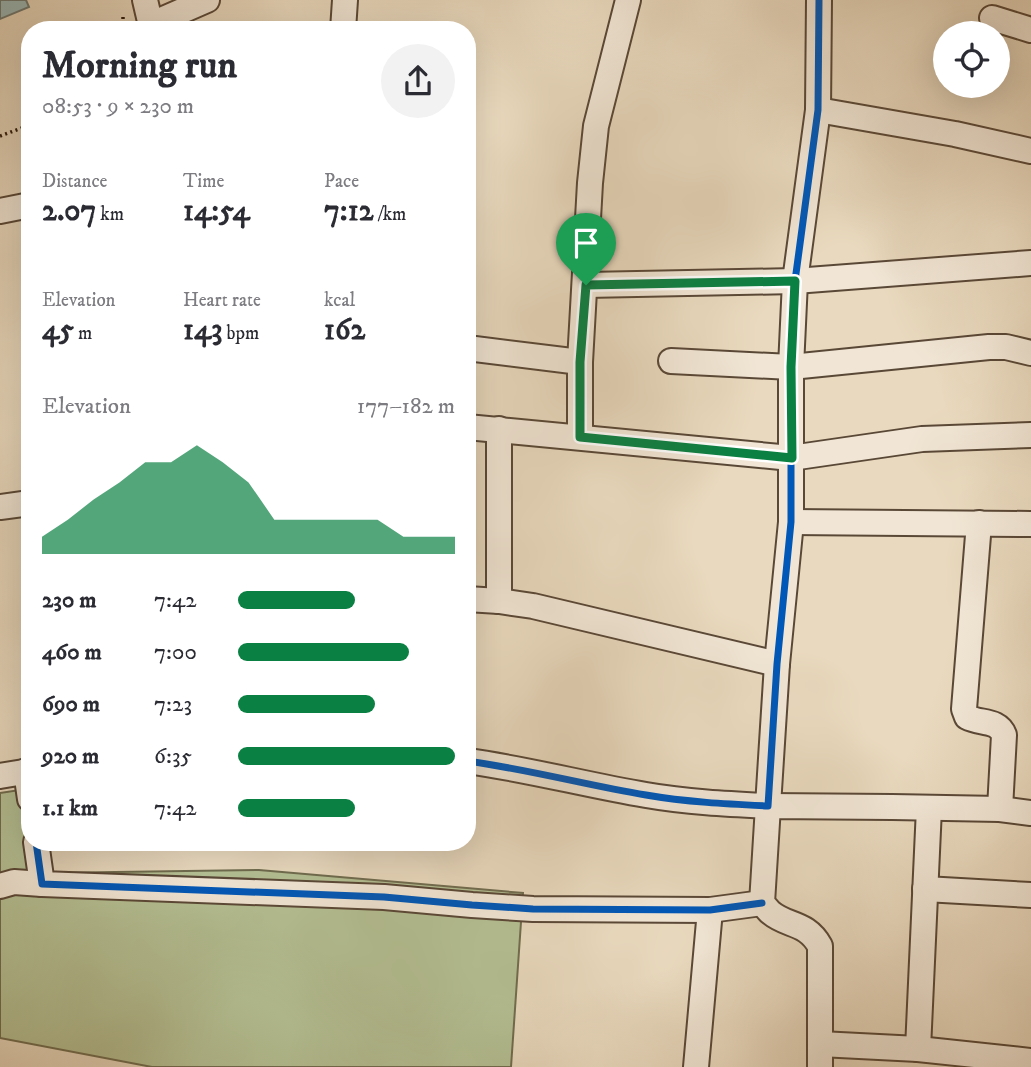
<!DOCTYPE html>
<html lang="en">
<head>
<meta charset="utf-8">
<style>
  :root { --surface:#fff; --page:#f2f2f3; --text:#2b2b33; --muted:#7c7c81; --accent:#0b8043 }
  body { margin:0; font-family:"IM FELL DW Pica",serif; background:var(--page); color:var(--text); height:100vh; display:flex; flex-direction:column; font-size:26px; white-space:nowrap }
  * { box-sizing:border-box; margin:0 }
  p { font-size:23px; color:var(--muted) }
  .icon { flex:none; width:38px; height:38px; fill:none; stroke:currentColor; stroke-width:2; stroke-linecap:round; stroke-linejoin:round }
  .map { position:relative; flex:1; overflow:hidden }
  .panel { position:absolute; left:21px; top:21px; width:455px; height:830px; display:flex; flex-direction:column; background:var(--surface); border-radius:28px; box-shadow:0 7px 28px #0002 }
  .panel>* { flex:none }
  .buttons { position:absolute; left:933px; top:21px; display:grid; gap:14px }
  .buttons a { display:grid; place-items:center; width:77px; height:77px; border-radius:50%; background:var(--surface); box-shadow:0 7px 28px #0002; font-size:35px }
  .pin { position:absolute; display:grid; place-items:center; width:60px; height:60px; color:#fff; margin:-72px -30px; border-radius:50% 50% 50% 0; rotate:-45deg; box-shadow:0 0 7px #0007 }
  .pin .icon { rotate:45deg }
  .round { display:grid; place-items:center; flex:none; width:74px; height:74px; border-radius:37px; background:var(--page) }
  .headline { display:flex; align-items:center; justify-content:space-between; height:119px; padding:0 21px }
  h1 { font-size:38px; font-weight:800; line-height:52px }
  .figures { display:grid; grid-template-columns:repeat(3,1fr); gap:10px; height:119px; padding:7px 21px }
  .figures div { display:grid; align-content:center }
  .figures b { font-size:30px; font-weight:800 }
  .figures small { font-size:19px; font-weight:400 }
  .figures p { font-size:19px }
  .chart { height:196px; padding:14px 21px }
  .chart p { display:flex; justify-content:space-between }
  .chart svg { width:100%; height:126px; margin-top:7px; fill:var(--accent); opacity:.7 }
  ul { padding:0 21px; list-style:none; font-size:23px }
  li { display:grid; grid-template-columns:112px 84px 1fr; align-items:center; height:52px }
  li i { height:18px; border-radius:9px; background:var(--accent) }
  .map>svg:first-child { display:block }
</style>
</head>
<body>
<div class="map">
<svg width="1031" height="1067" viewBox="0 0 1031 1067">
  <rect width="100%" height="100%" fill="#e9d9be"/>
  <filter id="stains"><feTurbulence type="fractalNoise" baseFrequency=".00286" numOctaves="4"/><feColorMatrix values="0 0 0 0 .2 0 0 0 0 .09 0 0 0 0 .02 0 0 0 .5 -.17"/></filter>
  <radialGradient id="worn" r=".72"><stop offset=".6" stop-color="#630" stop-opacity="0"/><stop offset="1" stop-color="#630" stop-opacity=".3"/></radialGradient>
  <path fill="#b4c094" stroke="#706c4f" stroke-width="2" d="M26 789 30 804V842L45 873 259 870 523 893 511 1067H152L0 1038V793Z"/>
  <path fill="#99b9b9" stroke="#6d7973" stroke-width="2" d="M0 0H26L29 7 0 19Z"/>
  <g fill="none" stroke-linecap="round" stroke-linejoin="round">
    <g stroke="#5a4837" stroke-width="28">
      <g id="minor">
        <path d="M145 0 152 30"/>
        <path d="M992 18 1031 30"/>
        <path d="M152 24 207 0"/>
        <path d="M343 30 345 0"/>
        <path d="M818 110 955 134 1031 151"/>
        <path d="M0 211 30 205"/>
        <path d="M586 285 795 281 1031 263"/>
        <path d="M467 348 580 362"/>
        <path d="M671 361 791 367 989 347H1006L1031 353"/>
        <path d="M467 427 791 458 922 439 1031 435"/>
        <path d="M499 429V601"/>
        <path d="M580 437V362L590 183 596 126 628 0"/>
        <path d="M0 507 30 503"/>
        <path d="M791 522 1031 524"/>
        <path d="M979 523 964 709 967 717C980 724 998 719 1004 735L1000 809"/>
        <path d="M467 599 499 601 533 606 777 664"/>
        <path d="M467 761C527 769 586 785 646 795 686 802 727 804 768 806L777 664 791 522V367L795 281 818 110 819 0"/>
        <path d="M26 771 30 799"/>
        <path d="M0 776 30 771"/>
        <path d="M36 842 42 884 384 897 472 905 533 909 710 910 762 903"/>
        <path d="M0 886 14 882 42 884"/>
        <path d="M925 889 1031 895"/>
        <path d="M820 1044 918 1049 1031 1061"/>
        <path d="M918 1049 929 808"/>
        <path d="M696 1067 710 910"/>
        <path d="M820 1067V946C806 921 787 927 770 912 767 909 765 906 762 903L768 806 892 807 1000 809 1031 813"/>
      </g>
    </g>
    <g stroke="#2b180a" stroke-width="3.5" stroke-dasharray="2 3.5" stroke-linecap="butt">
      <path d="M123 30V16"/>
      <path d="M0 136 30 125"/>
    </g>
    <use href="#minor" stroke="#f1e6d5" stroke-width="24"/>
    <g stroke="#f1e6d5" stroke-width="11">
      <g id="cycleway">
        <path d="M467 761C527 769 586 785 646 795 686 802 727 804 768 806L777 664 791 522V367L795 281 818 110 819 0"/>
        <path d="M36 842 42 884 384 897 472 905 533 909 710 910 762 903"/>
      </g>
    </g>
    <use href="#cycleway" stroke="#0057b8" stroke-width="7"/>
  </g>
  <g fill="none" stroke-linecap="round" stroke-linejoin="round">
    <g stroke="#fff" stroke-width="14">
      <path id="route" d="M795 281 791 367 792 458 580 437V362L586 285Z"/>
    </g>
    <use href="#route" stroke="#0b8043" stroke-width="9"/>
  </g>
  <rect width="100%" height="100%" filter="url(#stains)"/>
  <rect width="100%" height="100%" fill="url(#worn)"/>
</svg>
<div class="buttons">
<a><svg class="icon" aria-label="locate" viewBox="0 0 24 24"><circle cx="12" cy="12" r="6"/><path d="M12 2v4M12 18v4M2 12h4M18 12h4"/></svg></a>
</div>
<div class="pin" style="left:586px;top:285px;background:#1e9e55"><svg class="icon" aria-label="arrive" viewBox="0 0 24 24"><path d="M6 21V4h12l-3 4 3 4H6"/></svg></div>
<section class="panel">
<div class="headline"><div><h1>Morning run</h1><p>08:53 · 9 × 230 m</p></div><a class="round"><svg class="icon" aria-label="share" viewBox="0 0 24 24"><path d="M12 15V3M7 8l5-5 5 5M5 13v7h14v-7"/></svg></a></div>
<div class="figures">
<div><p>Distance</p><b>2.07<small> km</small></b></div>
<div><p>Time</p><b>14:54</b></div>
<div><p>Pace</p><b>7:12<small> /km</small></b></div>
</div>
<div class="figures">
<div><p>Elevation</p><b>45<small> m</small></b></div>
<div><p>Heart rate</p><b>143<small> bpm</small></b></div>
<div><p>kcal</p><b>162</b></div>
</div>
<div class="chart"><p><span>Elevation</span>177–182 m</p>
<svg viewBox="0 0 160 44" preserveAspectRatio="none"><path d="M0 44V38L10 32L20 25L30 19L40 12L50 12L60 6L70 12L80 19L90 32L100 32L110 32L120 32L130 32L140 38L150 38L160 38V44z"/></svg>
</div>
<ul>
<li><b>230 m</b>7:42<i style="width:54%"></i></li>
<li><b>460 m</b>7:00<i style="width:79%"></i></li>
<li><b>690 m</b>7:23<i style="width:63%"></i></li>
<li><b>920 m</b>6:35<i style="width:100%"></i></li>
<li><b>1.1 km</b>7:42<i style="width:54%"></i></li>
</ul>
</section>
</div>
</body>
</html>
